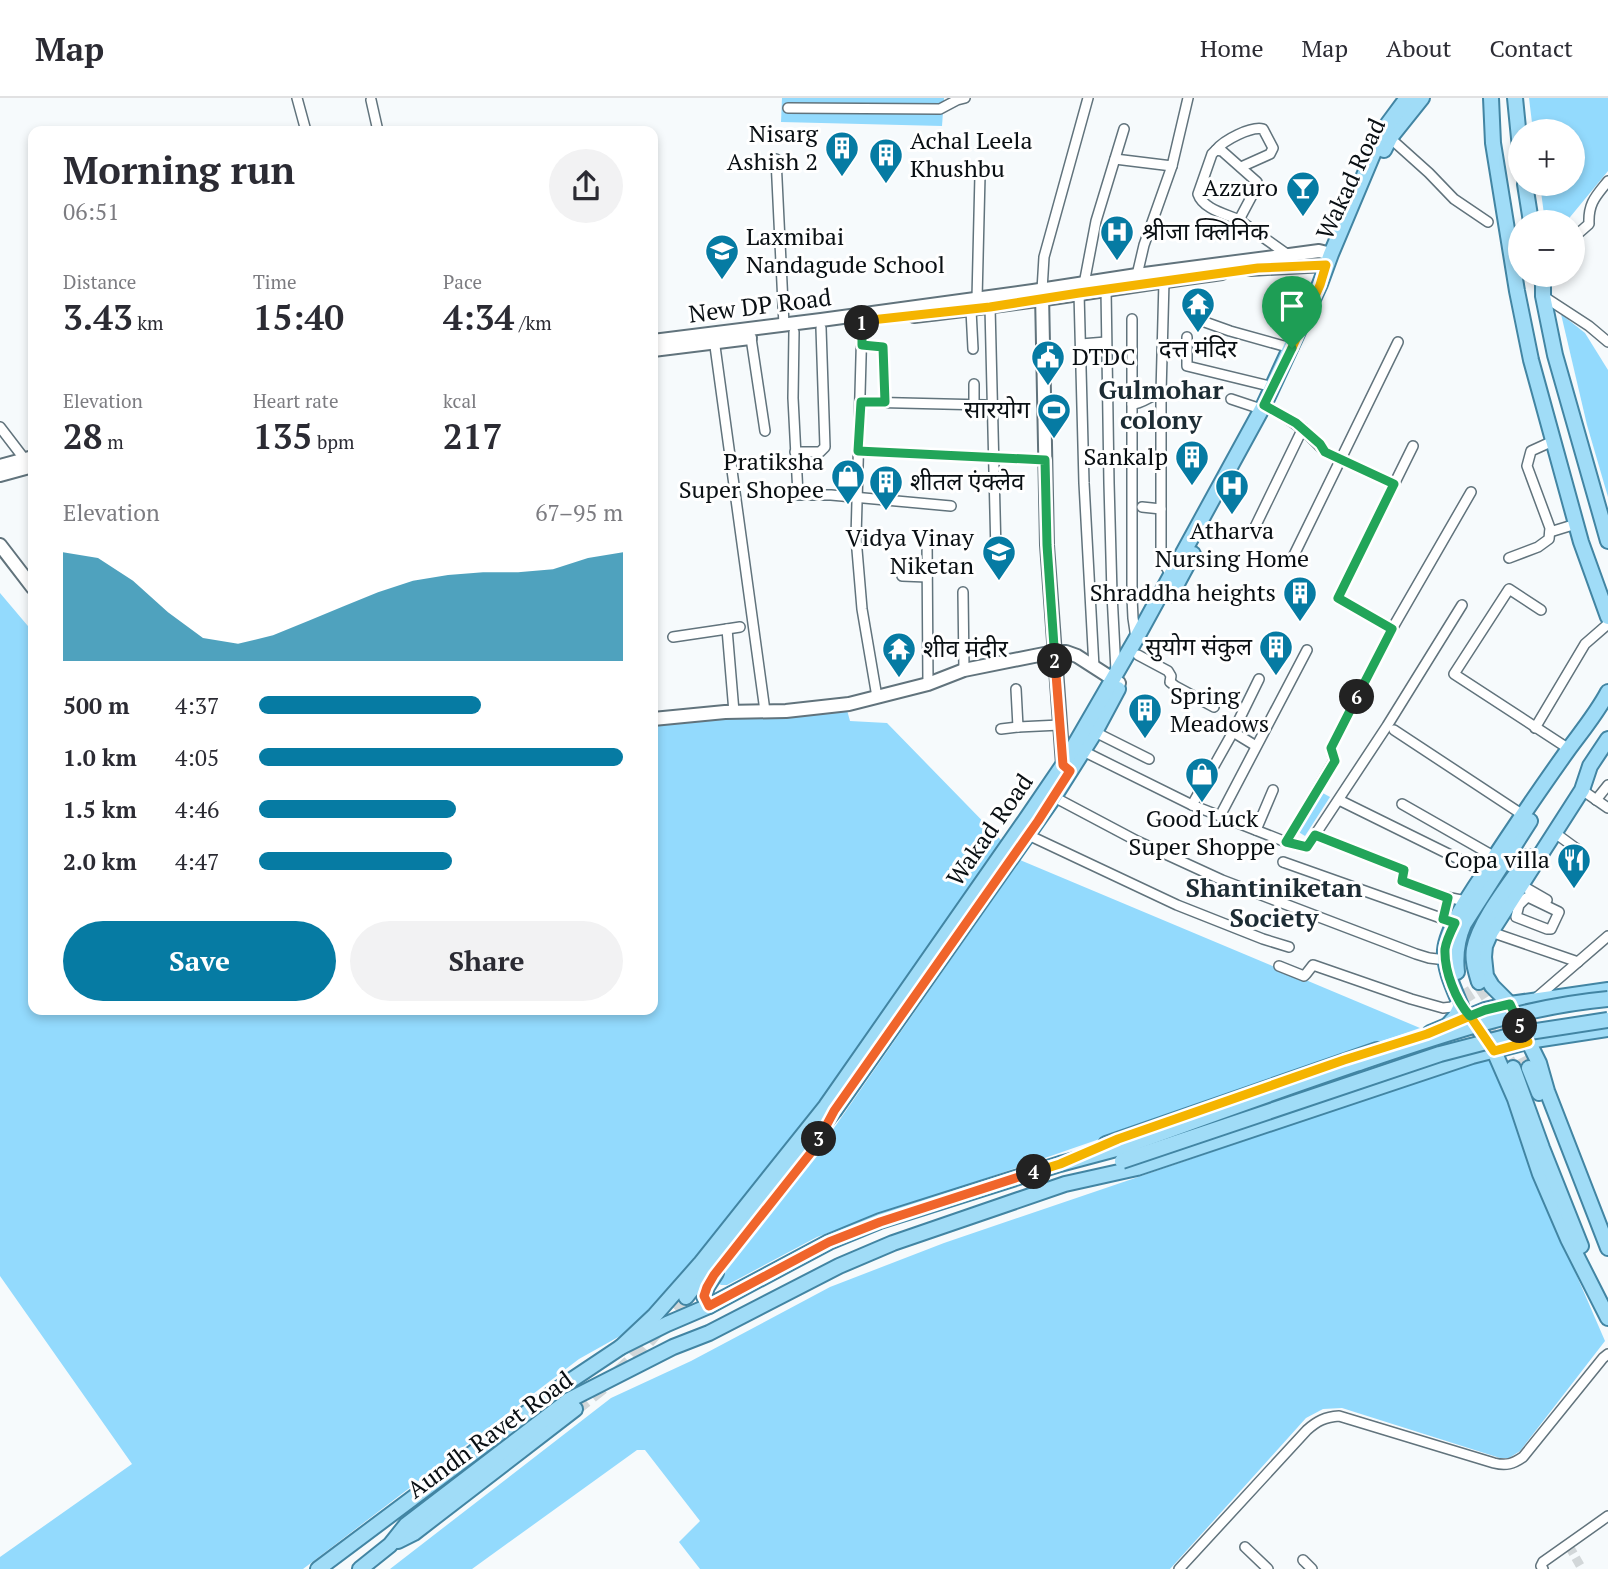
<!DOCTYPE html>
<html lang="en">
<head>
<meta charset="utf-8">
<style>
  :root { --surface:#fff; --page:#f2f2f3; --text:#2b2b33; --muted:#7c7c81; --line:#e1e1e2; --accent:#067ba3 }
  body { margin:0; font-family:"PT Serif","Noto Sans Devanagari",serif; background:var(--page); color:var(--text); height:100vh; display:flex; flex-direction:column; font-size:26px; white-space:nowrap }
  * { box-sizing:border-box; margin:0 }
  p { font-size:23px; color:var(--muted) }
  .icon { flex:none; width:38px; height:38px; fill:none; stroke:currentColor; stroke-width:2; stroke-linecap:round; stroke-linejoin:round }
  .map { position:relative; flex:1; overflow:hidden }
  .side { position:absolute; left:28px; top:28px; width:630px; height:889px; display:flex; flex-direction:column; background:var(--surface); border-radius:14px; box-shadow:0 4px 10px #0003 }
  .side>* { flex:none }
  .buttons { position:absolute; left:1508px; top:21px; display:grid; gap:14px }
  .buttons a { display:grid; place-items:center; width:77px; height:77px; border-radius:50%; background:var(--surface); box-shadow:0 4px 10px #0003; font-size:35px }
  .pin { position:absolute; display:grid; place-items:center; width:60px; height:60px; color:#fff; margin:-72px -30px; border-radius:50% 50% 50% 0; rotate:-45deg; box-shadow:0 0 7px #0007 }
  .pin .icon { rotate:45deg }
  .km { position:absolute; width:35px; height:35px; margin:-18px; border-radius:50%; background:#222; color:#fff; font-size:19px; line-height:35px; text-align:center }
  .round { display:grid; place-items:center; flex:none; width:74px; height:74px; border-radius:37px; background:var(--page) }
  .overview { display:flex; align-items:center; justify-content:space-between; height:119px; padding:0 35px }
  h1 { font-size:38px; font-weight:800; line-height:52px }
  .figures { display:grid; grid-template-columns:repeat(3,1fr); gap:10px; height:119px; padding:7px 35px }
  .figures div { display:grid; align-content:center }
  .figures b { font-size:35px; font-weight:800 }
  .figures small { font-size:19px; font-weight:400 }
  .figures p { font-size:19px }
  .chart { height:196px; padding:14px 35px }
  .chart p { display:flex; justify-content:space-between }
  .chart svg { width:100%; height:126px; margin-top:7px; fill:var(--accent); opacity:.7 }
  .primary-button { display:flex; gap:14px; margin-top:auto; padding:14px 35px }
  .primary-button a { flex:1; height:80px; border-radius:42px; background:var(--accent); color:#fff; font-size:28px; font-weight:800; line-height:80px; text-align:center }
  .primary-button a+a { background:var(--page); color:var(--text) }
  ul { padding:0 35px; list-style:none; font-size:23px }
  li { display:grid; grid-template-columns:112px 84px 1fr; align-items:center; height:52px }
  li i { height:18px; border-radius:9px; background:var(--accent) }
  header { display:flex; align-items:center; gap:42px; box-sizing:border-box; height:98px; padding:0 35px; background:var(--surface); border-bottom:2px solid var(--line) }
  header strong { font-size:33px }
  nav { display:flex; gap:38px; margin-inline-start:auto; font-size:24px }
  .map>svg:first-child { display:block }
</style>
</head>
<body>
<header>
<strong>Map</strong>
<nav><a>Home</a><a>Map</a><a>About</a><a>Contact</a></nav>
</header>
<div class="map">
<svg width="1608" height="1471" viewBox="0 0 1608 1471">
  <rect width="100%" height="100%" fill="#f6fafc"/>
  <g fill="#93dafd">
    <path d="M782 0H944L942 28 781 24Z"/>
    <path d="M1529 0H1608V73L1566 124H1545L1540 86H1573V33H1533Z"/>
    <path d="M1561 216 1585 235 1608 272V399L1587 327Z"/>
    <path d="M0 495 33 534V912H653V626L739 618 847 612 850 623 887 625 1004 745 866 936 810 1018 739 1112 645 1219 620 1238 579 1261 303 1471H0V1459L132 1366 0 1178Z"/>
    <path d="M1321 694 1330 699 1305 738 1297 733Z"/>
    <path d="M1020 762 1420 930 817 1139 727 1187H721L718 1185 717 1179 809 1066Z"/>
    <path d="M1491 959 1510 1004 1570 1162 1605 1243 1520 1353 1509 1360H1500L1342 1310 1323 1311 1306 1320 1170 1471H700L679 1444 700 1423 645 1352H637L472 1471H390L611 1300 691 1263 830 1189 944 1145Z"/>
  </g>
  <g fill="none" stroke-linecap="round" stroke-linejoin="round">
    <path stroke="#d2d7d9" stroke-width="9" stroke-dasharray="9 4.5" stroke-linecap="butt" d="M1569 1448 1582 1471"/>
    <g stroke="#d2d7d9" stroke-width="14" stroke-dasharray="14 7" stroke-linecap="butt">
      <path d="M1480 887 1511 935 1529 970"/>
      <path d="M1462 892 1513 970"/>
      <path d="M619 1274 632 1262 686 1199"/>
      <path d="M575 1311 604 1288"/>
    </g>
    <g stroke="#61737c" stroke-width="12">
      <g id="street">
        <path d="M297 0 306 33"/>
        <path d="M371 2 378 33"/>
        <path d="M788 10 940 11 957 2 965 0"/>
        <path d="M1390 40 1429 75 1454 101 1488 124"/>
        <path d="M1216 52C1224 42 1251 28 1263 31L1273 50 1270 56 1241 69"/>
        <path d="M776 61 784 227"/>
        <path d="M1115 61 1172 68"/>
        <path d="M1239 122C1226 116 1203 111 1198 96L1212 56 1216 52 1222 53 1257 84 1256 90 1239 122 1288 157"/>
        <path d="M1573 140 1589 126C1588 105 1596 98 1608 83"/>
        <path d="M1137 177 1144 147 1172 68 1188 0"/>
        <path d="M1164 183 1161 295V461L1168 472 1172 476"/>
        <path d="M1084 186 1096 123 1124 31"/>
        <path d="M1106 191 1109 385 1112 496 1116 573"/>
        <path d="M1042 192 1044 159 1088 0"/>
        <path d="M1079 195 1084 385 1094 569"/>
        <path d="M1286 198 1310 209"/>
        <path d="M1543 198 1589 228 1608 244"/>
        <path d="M977 201 980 77"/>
        <path d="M990 209 996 455"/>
        <path d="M971 212 973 251"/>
        <path d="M1132 221V499L1133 520 1136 540"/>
        <path d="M1202 223 1230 233 1291 250"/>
        <path d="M862 224 856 440 862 511 877 599"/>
        <path d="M794 234 793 300 798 397H831L951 408"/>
        <path d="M1187 239V268L1273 289"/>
        <path d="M751 240 765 333"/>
        <path d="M714 241 765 613"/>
        <path d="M1081 246 1106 244"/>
        <path d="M862 247 883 249 885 304"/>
        <path d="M974 286V306"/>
        <path d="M1231 301 1261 311"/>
        <path d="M861 304 985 307"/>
        <path d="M1132 306C1143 306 1150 297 1161 295"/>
        <path d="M1264 307C1292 322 1304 331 1325 354L1394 386"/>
        <path d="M0 329 26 363"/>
        <path d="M858 353 1045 362"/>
        <path d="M795 354H820L825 349 821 230"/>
        <path d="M1142 409 1161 411"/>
        <path d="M1255 429 1303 330"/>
        <path d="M1550 434 1576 426"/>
        <path d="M927 442 928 586"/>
        <path d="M1294 457 1398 244"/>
        <path d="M1509 460 1538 449 1549 441 1550 430 1527 368 1531 353 1553 343"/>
        <path d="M902 478 927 479"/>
        <path d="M963 494 964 572"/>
        <path d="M1541 512 1509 491 1454 576 1569 651"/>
        <path d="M727 531 740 529"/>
        <path d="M1392 531 1338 500 1413 348"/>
        <path d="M673 539 727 531 734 614"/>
        <path d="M1138 557 1168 573 1171 578 1170 584 1175 588 1214 609"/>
        <path d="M1016 591 1018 629 1060 627"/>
        <path d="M1535 630 1585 546 1608 526"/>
        <path d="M1001 631 1018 629"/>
        <path d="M1394 632 1523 717"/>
        <path d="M1095 634 1149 661"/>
        <path d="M1233 634 1256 648"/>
        <path d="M1083 653 1192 707 1286 744 1307 749 1387 628 1462 507"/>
        <path d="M1582 692 1608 710"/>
        <path d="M1054 699 1137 743 1222 782 1416 856 1429 860 1446 862"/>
        <path d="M1339 702 1485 774"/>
        <path d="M1596 702 1608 687"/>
        <path d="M1402 706 1495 759"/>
        <path d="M1192 707 1233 634 1259 581"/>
        <path d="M1220 718 1307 552"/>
        <path d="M1256 732 1273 692"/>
        <path d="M1024 735 1177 807 1263 841 1289 849"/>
        <path d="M1555 735 1581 754"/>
        <path d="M1315 737 1404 772 1402 783 1446 799 1466 803"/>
        <path d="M1286 744 1334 663 1331 650 1392 531 1471 394"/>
        <path d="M1283 764 1455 825"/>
        <path d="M1521 787 1547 802"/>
        <path d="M1511 803 1519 807 1516 819 1547 831H1551L1559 814 1528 799 1526 800 1519 807"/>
        <path d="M1443 821 1448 799"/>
        <path d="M1491 834 1578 864"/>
        <path d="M1279 868 1304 878 1306 876 1313 867 1411 901 1443 910 1452 909 1459 903"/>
        <path d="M1535 901 1608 838"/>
        <path d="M1245 1449 1268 1471"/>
        <path d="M1303 1462 1312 1471"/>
        <path d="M1179 1471 1307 1332C1317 1323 1325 1319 1339 1318L1494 1365C1506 1368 1513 1366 1523 1359L1603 1260 1608 1256"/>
        <path d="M1543 1471 1541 1468 1543 1464 1608 1418"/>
      </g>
    </g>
    <g stroke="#61737c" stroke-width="16">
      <g id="secondary">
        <path d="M1250 171 1326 167"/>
        <path d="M1042 196 1047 447 1063 667 1066 669"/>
        <path d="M914 218C1017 207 1119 189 1222 175"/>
        <path d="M653 243 821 222 1033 193 1137 177 1319 153 1331 156"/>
        <path d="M653 252 750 240"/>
        <path d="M0 368 33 359"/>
        <path d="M0 377 33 368"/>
        <path d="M0 447 33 490"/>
        <path d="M653 621 725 614 786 613 849 606 928 586 964 572 1054 554H1066L1077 558 1119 585"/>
      </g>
    </g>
    <g stroke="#4285a3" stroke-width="18">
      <g id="primary">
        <path d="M1491 0 1493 45 1517 193 1531 262 1581 444 1608 519"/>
        <path d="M1515 0 1521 60"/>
        <path d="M1384 52 1390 40 1422 0"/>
        <path d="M1525 86 1531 124"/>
        <path d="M1540 177 1543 186V198L1555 257 1608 443"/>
        <path d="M1171 497 1193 456"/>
        <path d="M1608 641 1590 668 1582 692 1491 834 1485 848 1484 859 1486 878 1492 888 1510 906 1539 965 1547 993 1608 1150"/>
        <path d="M1457 874C1455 856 1457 842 1464 826L1530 723"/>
        <path d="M1479 884C1476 874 1472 862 1474 851 1479 823 1512 783 1528 759"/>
        <path d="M1469 917 1494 953 1515 1001 1540 1076 1568 1141 1608 1220"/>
        <path d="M1449 926 1456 918 1461 908C1454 891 1444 871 1445 852 1447 831 1469 798 1481 780 1509 737 1538 694 1568 652 1582 633 1597 615 1608 594"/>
        <path d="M1430 935 1485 912 1510 906 1608 892"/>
        <path d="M1513 970 1542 1050 1581 1148"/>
        <path d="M1529 970 1539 995"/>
        <path d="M1106 1046 1377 952"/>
        <path d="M686 1199 834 1013 1054 699 1095 634 1118 591"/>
        <path d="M709 1208 704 1198 707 1189 716 1175"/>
        <path d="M621 1249 655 1217 700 1166 826 1008 1029 717 1063 667 1136 541 1264 307 1320 186 1331 156 1376 49 1387 27 1407 0"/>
        <path d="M398 1443 414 1435 575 1311"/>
        <path d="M318 1471 561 1289 621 1249 667 1226 709 1208 829 1144 880 1123 1060 1066 1120 1050"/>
        <path d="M360 1471 390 1447 406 1427 569 1302 673 1249 709 1235 839 1168 893 1145 1065 1086 1137 1070 1472 958 1535 942 1608 931"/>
      </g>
    </g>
    <use href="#street" stroke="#fff" stroke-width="9"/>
    <use href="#secondary" stroke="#fff" stroke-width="12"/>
    <use href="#primary" stroke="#a0dcf7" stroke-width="14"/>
    <g stroke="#4285a3" stroke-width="18" stroke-linecap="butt">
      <g id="primary-bridge">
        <path d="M1120 1050C1199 1021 1277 993 1356 966 1438 938 1521 909 1608 901"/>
        <path d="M1122 1063 1440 956 1517 936 1608 922"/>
      </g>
    </g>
    <use href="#primary-bridge" stroke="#a0dcf7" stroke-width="14"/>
  </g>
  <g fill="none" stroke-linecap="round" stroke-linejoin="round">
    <g stroke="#fff" stroke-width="14">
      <path id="split-1" d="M862 225V223L990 209 1079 195 1258 170 1326 167 1320 187 1292 250"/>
    </g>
    <g stroke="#fff" stroke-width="14">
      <path id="split-2" d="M862 225V247L883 249 885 304H861L858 353 1045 362 1047 447 1055 563"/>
    </g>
    <g stroke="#fff" stroke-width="14">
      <path id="split-3" d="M819 1041 834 1013 1038 723 1070 673 1063 667 1055 563"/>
    </g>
    <g stroke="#fff" stroke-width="14">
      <path id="split-4" d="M819 1041 813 1052 714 1177 707 1189 704 1198 709 1208 829 1144 880 1124 1034 1074"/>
    </g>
    <g stroke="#fff" stroke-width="14">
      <path id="split-5" d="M1034 1074 1060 1066 1118 1041 1344 962 1427 936 1470 918 1494 953 1528 944 1520 928"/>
    </g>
    <g stroke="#fff" stroke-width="14">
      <path id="split-6" d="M1357 599 1331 650 1335 663 1286 744 1307 749 1315 737 1404 772 1402 783 1448 800 1443 821 1455 825C1451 833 1446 843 1445 851 1444 873 1456 903 1470 918L1485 912 1510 906 1520 928"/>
    </g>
    <g stroke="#fff" stroke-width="14">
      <path id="split-7" d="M1292 250 1264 307 1296 325 1320 346 1325 354 1394 386 1338 500 1392 531 1357 599"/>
    </g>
    <use href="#split-1" stroke="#f5b400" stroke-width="9"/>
    <use href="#split-2" stroke="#22a559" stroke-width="9"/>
    <use href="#split-3" stroke="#f0652b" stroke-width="9"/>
    <use href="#split-4" stroke="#f0652b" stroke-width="9"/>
    <use href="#split-5" stroke="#f5b400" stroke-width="9"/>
    <use href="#split-6" stroke="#22a559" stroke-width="9"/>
    <use href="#split-7" stroke="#22a559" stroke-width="9"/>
  </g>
  <defs>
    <g id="building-pin" transform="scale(1.75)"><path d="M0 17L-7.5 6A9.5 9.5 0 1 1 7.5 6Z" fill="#067ba3" stroke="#fff"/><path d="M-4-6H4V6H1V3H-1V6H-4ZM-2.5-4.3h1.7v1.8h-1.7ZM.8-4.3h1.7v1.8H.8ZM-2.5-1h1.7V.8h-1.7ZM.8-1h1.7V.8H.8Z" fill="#fff"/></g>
    <g id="bar-pin" transform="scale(1.75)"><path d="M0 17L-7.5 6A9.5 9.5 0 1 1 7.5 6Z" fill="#067ba3" stroke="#fff"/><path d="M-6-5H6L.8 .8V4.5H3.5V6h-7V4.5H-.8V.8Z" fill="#fff"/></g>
    <g id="hospital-pin" transform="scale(1.75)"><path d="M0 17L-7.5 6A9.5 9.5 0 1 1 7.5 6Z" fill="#067ba3" stroke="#fff"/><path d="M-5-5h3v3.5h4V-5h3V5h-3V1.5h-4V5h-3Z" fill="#fff"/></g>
    <g id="school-pin" transform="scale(1.75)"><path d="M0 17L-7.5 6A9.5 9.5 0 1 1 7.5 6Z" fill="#067ba3" stroke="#fff"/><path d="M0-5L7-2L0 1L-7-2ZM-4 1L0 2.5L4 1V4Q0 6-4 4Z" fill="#fff"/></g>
    <g id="temple-pin" transform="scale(1.75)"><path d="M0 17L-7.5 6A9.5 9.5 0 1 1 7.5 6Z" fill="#067ba3" stroke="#fff"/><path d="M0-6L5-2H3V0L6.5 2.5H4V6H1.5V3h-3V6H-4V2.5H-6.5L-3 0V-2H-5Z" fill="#fff"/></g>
    <g id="civic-pin" transform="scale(1.75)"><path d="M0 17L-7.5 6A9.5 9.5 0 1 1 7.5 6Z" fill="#067ba3" stroke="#fff"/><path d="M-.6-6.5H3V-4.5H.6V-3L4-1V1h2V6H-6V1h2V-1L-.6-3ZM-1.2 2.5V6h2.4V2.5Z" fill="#fff"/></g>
    <g id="stadium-pin" transform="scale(1.75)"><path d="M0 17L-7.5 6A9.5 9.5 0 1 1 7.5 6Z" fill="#067ba3" stroke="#fff"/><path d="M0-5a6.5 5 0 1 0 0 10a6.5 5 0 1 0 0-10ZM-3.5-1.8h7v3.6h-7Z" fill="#fff"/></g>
    <g id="shop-pin" transform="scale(1.75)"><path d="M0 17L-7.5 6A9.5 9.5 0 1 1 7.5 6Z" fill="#067ba3" stroke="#fff"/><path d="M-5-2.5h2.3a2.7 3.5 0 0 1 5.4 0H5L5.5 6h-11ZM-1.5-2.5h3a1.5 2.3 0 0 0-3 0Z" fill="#fff"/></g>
    <g id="restaurant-pin" transform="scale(1.75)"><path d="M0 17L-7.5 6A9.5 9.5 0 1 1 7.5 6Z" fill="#067ba3" stroke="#fff"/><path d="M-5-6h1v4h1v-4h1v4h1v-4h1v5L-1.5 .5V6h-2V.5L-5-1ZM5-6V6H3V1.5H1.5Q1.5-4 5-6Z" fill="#fff"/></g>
  </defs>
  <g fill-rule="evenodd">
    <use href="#building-pin" x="842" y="50"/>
    <use href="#building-pin" x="886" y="57"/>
    <use href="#bar-pin" x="1303" y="90"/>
    <use href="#hospital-pin" x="1117" y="134"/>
    <use href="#school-pin" x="722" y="153"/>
    <use href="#temple-pin" x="1198" y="206"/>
    <use href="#civic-pin" x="1048" y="259"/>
    <use href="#stadium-pin" x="1054" y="312"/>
    <use href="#building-pin" x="1192" y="359"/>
    <use href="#shop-pin" x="848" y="378"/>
    <use href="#building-pin" x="886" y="384"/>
    <use href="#hospital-pin" x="1232" y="388"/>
    <use href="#school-pin" x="999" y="454"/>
    <use href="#building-pin" x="1300" y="495"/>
    <use href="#building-pin" x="1276" y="549"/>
    <use href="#temple-pin" x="899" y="551"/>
    <use href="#building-pin" x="1145" y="612"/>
    <use href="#shop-pin" x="1202" y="676"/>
    <use href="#restaurant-pin" x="1574" y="762"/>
  </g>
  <g text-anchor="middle" stroke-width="6" stroke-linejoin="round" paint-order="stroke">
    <g font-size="24" fill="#090f13" stroke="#fff" text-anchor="end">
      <text x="818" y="44">Nisarg<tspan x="818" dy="28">Ashish 2</tspan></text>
      <text x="910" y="51" text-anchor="start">Achal Leela<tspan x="910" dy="28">Khushbu</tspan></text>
      <text x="1278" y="98">Azzuro</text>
      <text x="1142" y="142" text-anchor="start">श्रीजा क्लिनिक</text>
      <text x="746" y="147" text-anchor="start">Laxmibai<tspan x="746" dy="28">Nandagude School</tspan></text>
      <text x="1198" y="259" text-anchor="middle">दत्त मंदिर</text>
      <text x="1072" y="267" text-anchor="start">DTDC</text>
      <text x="1030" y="320">सारयोग</text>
      <text x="1168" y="367">Sankalp</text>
      <text x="824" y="372">Pratiksha<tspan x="824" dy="28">Super Shopee</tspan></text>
      <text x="910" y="392" text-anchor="start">शीतल एंक्लेव</text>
      <text x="1232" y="441" text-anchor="middle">Atharva<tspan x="1232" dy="28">Nursing Home</tspan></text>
      <text x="974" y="448">Vidya Vinay<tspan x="974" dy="28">Niketan</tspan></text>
      <text x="1276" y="503">Shraddha heights</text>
      <text x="1252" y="557">सुयोग संकुल</text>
      <text x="923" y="559" text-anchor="start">शीव मंदीर</text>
      <text x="1170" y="606" text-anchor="start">Spring<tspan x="1170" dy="28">Meadows</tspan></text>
      <text x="1202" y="729" text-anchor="middle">Good Luck<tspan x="1202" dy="28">Super Shoppe</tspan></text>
      <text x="1550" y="770">Copa villa</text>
    </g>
    <g font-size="24" fill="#090f13" stroke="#fff">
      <text transform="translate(1351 81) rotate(-65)" y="8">Wakad Road</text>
      <text transform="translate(760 208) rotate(-7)" y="8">New DP Road</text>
      <text transform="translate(990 732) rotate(-55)" y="8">Wakad Road</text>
      <text transform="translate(490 1337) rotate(-36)" y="8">Aundh Ravet Road</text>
    </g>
    <g font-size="26" font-weight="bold" fill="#1d2c34" stroke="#fff">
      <text x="1161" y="301">Gulmohar<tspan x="1161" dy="30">colony</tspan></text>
      <text x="1274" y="799">Shantiniketan<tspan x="1274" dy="30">Society</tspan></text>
    </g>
  </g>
</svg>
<div class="buttons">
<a>+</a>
<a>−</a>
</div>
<div class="pin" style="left:1292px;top:250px;background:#1e9e55"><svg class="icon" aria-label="arrive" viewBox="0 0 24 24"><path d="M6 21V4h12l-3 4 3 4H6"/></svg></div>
<b class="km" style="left:862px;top:225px">1</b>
<b class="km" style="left:1055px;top:563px">2</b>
<b class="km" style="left:819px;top:1041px">3</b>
<b class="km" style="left:1034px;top:1074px">4</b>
<b class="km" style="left:1520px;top:928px">5</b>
<b class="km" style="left:1357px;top:599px">6</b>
<section class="side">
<div class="overview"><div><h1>Morning run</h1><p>06:51</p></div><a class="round"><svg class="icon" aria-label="share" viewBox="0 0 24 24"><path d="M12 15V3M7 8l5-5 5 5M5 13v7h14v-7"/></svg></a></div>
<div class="figures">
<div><p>Distance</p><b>3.43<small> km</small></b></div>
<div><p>Time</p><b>15:40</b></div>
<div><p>Pace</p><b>4:34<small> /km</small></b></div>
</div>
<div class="figures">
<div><p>Elevation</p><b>28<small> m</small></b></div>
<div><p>Heart rate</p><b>135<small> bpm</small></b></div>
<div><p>kcal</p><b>217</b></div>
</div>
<div class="chart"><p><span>Elevation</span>67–95 m</p>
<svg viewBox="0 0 160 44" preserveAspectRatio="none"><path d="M0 44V6L10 8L20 16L30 27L40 36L50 38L60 35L70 30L80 25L90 20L100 16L110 14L120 13L130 13L140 12L150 8L160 6V44z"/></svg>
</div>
<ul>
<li><b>500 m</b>4:37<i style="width:61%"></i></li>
<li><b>1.0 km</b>4:05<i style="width:100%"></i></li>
<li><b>1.5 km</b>4:46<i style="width:54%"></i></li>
<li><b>2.0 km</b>4:47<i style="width:53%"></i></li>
</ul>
<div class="primary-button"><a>Save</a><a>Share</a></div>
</section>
</div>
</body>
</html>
